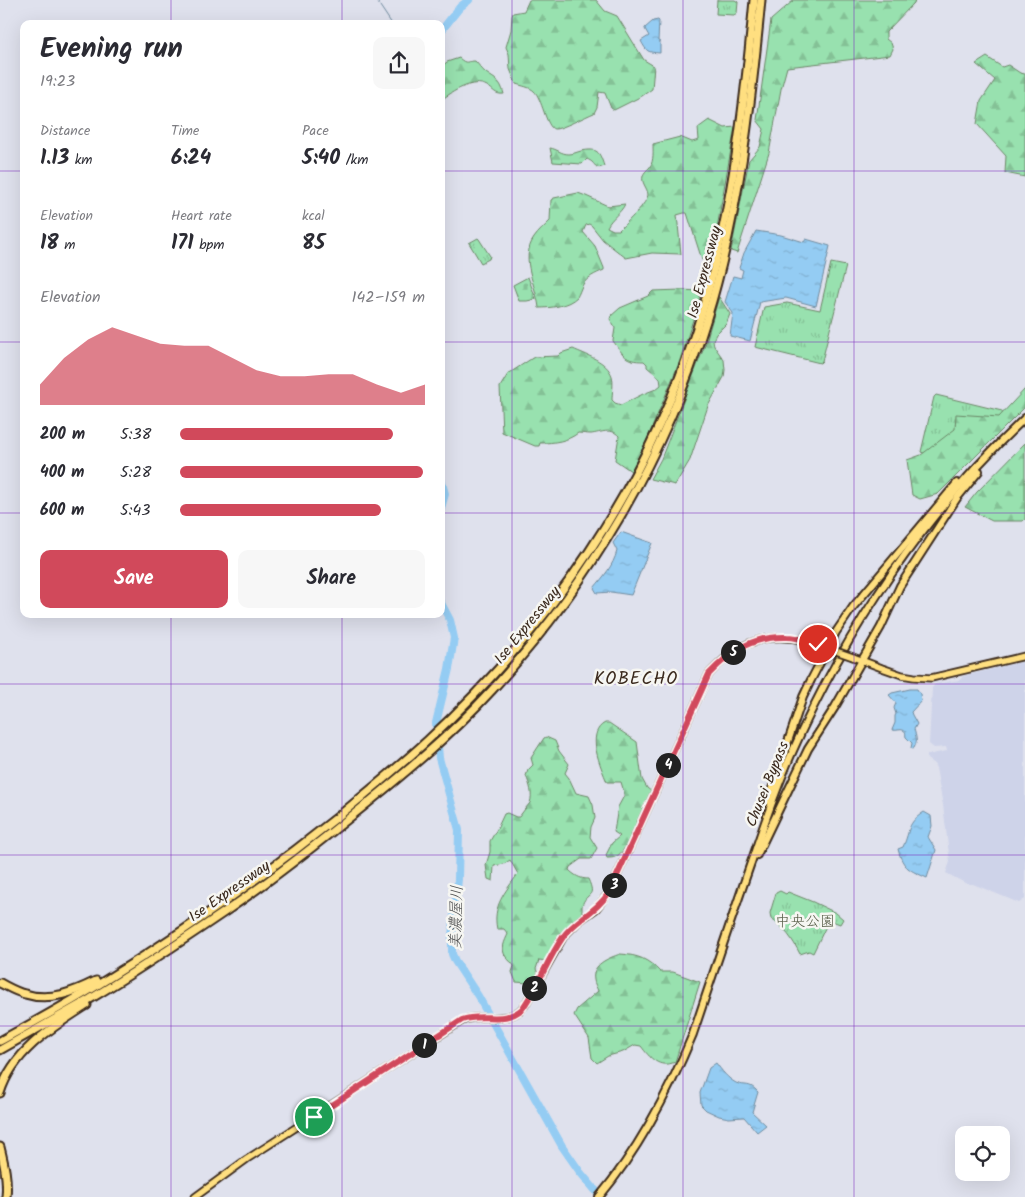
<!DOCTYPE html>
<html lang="en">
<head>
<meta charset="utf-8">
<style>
  :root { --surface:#fff; --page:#f7f7f7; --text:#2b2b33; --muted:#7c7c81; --accent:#d1495b }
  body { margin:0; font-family:Kalam,"Klee One",sans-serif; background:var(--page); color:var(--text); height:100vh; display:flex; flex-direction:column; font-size:19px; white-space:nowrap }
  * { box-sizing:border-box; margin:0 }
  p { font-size:16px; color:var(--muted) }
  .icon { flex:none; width:28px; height:28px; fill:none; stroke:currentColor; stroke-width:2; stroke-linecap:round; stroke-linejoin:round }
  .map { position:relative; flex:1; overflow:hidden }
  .sheet { position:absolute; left:20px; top:20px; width:425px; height:598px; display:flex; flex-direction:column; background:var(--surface); border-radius:10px; box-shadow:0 5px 20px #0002 }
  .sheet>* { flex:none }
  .fabs { position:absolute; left:955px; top:1126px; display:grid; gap:10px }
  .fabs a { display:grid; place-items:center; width:55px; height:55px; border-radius:10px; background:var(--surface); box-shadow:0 5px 20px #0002; font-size:25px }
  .pin { position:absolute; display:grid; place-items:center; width:42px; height:42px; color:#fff; margin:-21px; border:2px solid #fff; border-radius:50%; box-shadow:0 1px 5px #0007 }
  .km { position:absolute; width:25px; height:25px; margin:-12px; border-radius:50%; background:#222; color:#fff; font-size:14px; line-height:25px; text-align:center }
  .round { display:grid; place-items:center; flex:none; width:52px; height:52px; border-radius:10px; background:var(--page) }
  .overview { display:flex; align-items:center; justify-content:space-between; height:85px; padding:0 20px }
  h1 { font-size:28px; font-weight:800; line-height:38px }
  .metrics { display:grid; grid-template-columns:repeat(3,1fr); gap:8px; height:85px; padding:5px 20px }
  .metrics div { display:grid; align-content:center }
  .metrics b { font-size:21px; font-weight:800 }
  .metrics small { font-size:14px; font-weight:400 }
  .metrics p { font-size:14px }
  .chart { height:140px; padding:10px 20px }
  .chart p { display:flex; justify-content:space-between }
  .chart svg { width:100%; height:90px; margin-top:5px; fill:var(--accent); opacity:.7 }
  .action { display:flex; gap:10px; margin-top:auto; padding:10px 20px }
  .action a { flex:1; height:58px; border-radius:10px; background:var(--accent); color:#fff; font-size:20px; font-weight:800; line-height:58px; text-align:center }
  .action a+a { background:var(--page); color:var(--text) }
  ul { padding:0 20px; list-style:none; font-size:16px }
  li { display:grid; grid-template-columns:80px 60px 1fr; align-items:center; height:38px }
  li i { height:12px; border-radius:6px; background:var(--accent) }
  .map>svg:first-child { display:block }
</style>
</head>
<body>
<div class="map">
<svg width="1025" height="1197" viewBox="0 0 1025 1197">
  <defs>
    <pattern id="grass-tufts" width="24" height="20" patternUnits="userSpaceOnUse" patternTransform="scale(1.25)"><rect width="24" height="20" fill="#98e1af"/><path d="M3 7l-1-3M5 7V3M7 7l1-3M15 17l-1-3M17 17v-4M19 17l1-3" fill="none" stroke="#84c196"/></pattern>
    <pattern id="forest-firs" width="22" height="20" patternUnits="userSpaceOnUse" patternTransform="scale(1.25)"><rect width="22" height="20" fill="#98e1af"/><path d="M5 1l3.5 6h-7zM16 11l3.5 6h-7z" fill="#84c196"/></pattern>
    <pattern id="cemetery-stones" width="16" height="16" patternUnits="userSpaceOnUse" patternTransform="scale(1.25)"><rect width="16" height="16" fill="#98e1af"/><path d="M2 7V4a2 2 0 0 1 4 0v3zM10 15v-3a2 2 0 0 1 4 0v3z" fill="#84c196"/></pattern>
    <pattern id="water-ripples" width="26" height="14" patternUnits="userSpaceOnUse" patternTransform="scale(1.25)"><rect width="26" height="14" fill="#94ccf3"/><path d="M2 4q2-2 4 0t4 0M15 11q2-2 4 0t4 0" fill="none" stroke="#80afd0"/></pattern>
  </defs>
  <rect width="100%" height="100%" fill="#dfe1ed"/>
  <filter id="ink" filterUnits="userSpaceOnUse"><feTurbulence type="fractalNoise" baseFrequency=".02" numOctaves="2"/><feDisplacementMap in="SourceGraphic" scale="10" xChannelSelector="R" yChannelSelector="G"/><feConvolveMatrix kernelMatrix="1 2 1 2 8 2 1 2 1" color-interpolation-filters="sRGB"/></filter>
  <g filter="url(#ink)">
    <path fill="#ced3e9" d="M1025 661V899L1019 903 973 884H967L946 873 950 862 943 805 936 768 934 764 927 759V755L947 751 946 747 934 748 929 744 932 688 935 684 960 680 963 676Z"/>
    <g fill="url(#grass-tufts)" stroke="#6a8666">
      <path d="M717 0H735L738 2 737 13 734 15 716 14Z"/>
      <path d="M478 238 479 239 490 256 489 259 481 263 469 243Z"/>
      <path d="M831 263 846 266 822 361 820 363 755 347 764 307 787 303 820 310Z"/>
      <path d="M936 395 1002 411 1003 419 957 465 921 452 934 397Z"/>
      <path d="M780 891 786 894 788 892 813 902 836 913 843 919 840 924 829 920 813 953 809 951 800 954C793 940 785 928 771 919L770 913 776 893Z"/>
    </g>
    <g fill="url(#forest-firs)" stroke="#6a8666">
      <path d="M529 0H596L605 11 617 16 644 60 654 66 652 89 642 96 614 110 611 108 605 93 599 92 597 107 594 113C586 116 560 130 554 129 546 127 542 98 534 91 530 87 522 86 516 84L510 69 509 54 506 47 511 30 512 16 513 13 524 11Z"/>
      <path d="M794 0H915L914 3 886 32V39L891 43 893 49 890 55 787 67 781 89 769 153 737 253 731 251 749 160 760 147 764 129 757 120 771 20Z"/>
      <path d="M987 57 1002 67 1008 65 1020 73 1025 74V177L1005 173 1006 156 977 124 981 101 995 80 976 64Z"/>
      <path d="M459 58C467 65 466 61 475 61 479 65 482 70 486 73 497 81 500 80 504 94 495 95 494 90 487 86 473 78 452 92 441 100V67L447 62Z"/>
      <path d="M709 120 725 128 735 127 715 239 706 249 705 260H702L687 213H684L677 215 681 254 652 253 626 258 603 240 592 226 589 224 586 225 583 232 595 246 604 268V270C595 274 587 277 582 286 580 290 579 294 577 297 568 306 551 308 539 308 537 287 519 259 534 238 538 232 545 226 550 221L551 200 554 198 578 193 586 196 608 206 625 204C621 213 611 218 607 227L613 230H619C626 223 648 203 648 194 647 187 641 183 643 176 644 172 647 170 650 167 654 160 653 151 653 144L680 137 692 142 699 140 698 128Z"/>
      <path d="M550 148C557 149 561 154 569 154 573 154 577 152 581 151 598 148 599 151 604 166 597 170 596 166 592 162 591 161 589 160 587 159L582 164 553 162Z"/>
      <path d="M681 290 700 291 699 301 679 363 646 442 631 471 615 460 619 436C611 427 601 433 591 434 586 434 582 433 578 433 568 441 554 443 540 443L539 446H535L502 432 500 387 508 374 534 357 558 356 561 353 573 349C586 355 607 361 612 376 614 383 612 393 612 400L615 403 621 405 643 394 656 389 661 385 660 378 647 367V364L644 361C624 361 625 356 613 341L615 328 610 319 611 316 620 308 648 296 653 291Z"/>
      <path d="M719 297 730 314 726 324 716 334 713 340 714 346 724 360 725 370 724 377 708 406 690 460 675 485 650 479 661 459 705 345Z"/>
      <path d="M1025 389V406L1024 408 938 494 920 499 912 495 907 460 921 455 955 429 956 414 999 417Z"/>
      <path d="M1025 443V519L1023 521H992L965 507 977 492Z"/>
      <path d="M605 723H609L637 742 642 779 647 788 652 792C646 805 628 853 615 857 613 858 610 858 607 858L606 855 612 843 620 836 614 832 618 807 624 796V792L621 782H607C601 767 585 733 605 723Z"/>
      <path d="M546 737 555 741 559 751 569 764 565 773 569 778 576 793 589 796 593 805 595 818 591 827 590 837 597 848 591 859H581L570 867 569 870C574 875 580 879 588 879 597 899 586 891 582 906 582 909 582 912 582 915L559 936 547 961 539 960 536 969 539 975 537 980 532 977 528 983 516 982 512 972 514 966C512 962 508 960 506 957 500 949 505 941 508 934L504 929H497C492 906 505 892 518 874L510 860 504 864 494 866 493 881 488 879 486 865 490 852V841L497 829 504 814 507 813 516 817H519L525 809 530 803C533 794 530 785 526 776L528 770 533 765 531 758 544 738Z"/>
      <path d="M620 954C638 955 648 959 660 972H673L700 982 675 1062C659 1069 650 1058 641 1046L635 1045 623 1052 608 1056 597 1063 592 1058 589 1038 574 1015 577 1009 598 991C597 988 594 983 594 980 591 964 609 958 620 954Z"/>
    </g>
    <path fill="url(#cemetery-stones)" stroke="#6a8666" d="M528 277 536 299 527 301H519L513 285Z"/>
    <g fill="url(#water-ripples)" stroke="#708b9e">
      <path d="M658 20 659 21 658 41 660 42V53C647 52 647 52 641 41L649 36 645 29V28L653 21Z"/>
      <path d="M756 231 781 235 804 242 806 239 830 246 816 306 786 298 760 302 750 341 730 336 733 313 725 302 733 276 741 278 743 270 739 268 744 253Z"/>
      <path d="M621 532 652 543 631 595 611 592 597 593 594 588C604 576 613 566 617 551L613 543Z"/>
      <path d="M910 689H917L920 694 921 701 911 712 912 715 917 724 914 729C916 737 918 741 914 748L912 749 911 748 912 743C910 741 908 739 906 737 905 734 907 732 903 730 901 729 896 731 892 730L895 723V716L896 714 894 708 896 703 889 695 892 693Z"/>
      <path d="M924 812 931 816 932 826 928 837 936 850 927 878C910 870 903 869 898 849L903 847C911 829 906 824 924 812Z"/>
      <path d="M716 1063C722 1071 727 1078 736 1083 746 1087 749 1082 758 1092L752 1112 766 1125 757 1132 744 1117 729 1118 719 1116 706 1110 701 1105 700 1093 709 1068Z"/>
    </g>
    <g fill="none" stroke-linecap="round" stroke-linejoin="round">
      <path stroke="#708b9e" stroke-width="1" d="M376 0 392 24"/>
      <g stroke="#94ccf3" stroke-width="8">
        <path d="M441 31 460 7 469 0"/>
        <path d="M441 479 445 494 441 508"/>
        <path d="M441 603 450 620 454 638 449 669 436 723 439 758 459 830 458 879 452 937V954L455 961 478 996 562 1146 580 1172 601 1197"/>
      </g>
      <g stroke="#3b2a1e" stroke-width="9">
        <g id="primary">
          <path d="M853 657 882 668 902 675 914 677 931 678 1025 656"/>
          <path d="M195 1197 247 1159 462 1021C483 1011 509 1027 525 1005L564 936 579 921 596 909 610 891 709 674C716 667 723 659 732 653 761 631 800 636 831 649"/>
        </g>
      </g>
      <g stroke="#3b2a1e" stroke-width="10">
        <g id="trunk">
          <path d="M768 801 803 697 811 680 836 632 853 607 957 483"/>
          <path d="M757 855 808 749 835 707 881 627 900 586 957 498 979 471"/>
          <path d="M599 1197C640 1148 669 1092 693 1034 713 974 733 914 754 854 765 821 777 787 791 755 846 629 925 512 1025 418"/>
        </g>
      </g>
      <g stroke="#3b2a1e" stroke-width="11">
        <g id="motorway">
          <path d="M0 983C8 987 16 992 25 994 50 1002 74 992 96 981"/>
          <path d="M0 1041C34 1022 68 1004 101 983 184 932 264 876 340 815 370 790 400 766 428 740 551 627 645 488 697 328 731 222 744 110 754 0"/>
          <path d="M0 1050C30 1033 60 1016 90 999 135 972 179 943 223 913 266 884 308 851 349 818 399 778 449 737 492 690 590 583 665 457 707 318 739 214 751 107 761 0"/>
          <path d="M0 1093C13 1051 51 1028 87 1005"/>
          <path d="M0 1147C4 1163 8 1180 6 1197"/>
        </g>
      </g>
      <use href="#primary" stroke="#ffdf80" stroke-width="5.5"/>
      <use href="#trunk" stroke="#ffdf80" stroke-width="6"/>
      <use href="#motorway" stroke="#ffdf80" stroke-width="7"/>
      <g stroke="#3b2a1e" stroke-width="9" stroke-linecap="butt">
        <path id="primary-bridge" d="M833 650 853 657"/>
      </g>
      <use href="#primary-bridge" stroke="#ffdf80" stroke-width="5.5"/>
    </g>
  </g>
  <g fill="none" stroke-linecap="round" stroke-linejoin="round" filter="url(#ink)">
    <g stroke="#fff" stroke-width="10">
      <path id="route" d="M314 1117 462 1020C482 1012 504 1025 522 1009 538 987 547 960 563 937 576 919 597 912 610 891L709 674C732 650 753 636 787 637 798 637 808 641 818 644"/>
    </g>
    <use href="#route" stroke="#d1495b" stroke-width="6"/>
  </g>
  <path fill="none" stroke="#7b2cbf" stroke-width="1" stroke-opacity="0.55" d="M171 0V24M342 0V24M512 0V1197M683 0V1197M854 0V1197M0 171H24M441 171H1025M0 342H24M441 342H1025M0 513H24M441 513H1025M171 614V1197M342 614V1197M0 684H1025M0 855H1025M0 1026H1025"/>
  <g text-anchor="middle" stroke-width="5" stroke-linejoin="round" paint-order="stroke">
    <g font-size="15" fill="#3b2a1e" stroke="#f6f6f2">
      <text transform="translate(704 272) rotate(-75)" y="5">Ise Expressway</text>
      <text transform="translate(527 625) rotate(-51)" y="5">Ise Expressway</text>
      <text transform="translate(767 784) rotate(-68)" y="5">Chusei Bypass</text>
      <text transform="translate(229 891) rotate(-35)" y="5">Ise Expressway</text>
    </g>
    <g font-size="15" fill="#525842" stroke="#f6f6f2">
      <text x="805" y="926">中央公園</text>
    </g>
    <g font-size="16" font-style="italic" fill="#515253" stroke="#f6f6f2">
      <text transform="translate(455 917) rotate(-88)" y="6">美濃屋川</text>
    </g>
    <g font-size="18" letter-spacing="1" fill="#3b2a1e" stroke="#f6f6f2">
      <text x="636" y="684">KOBECHO</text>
    </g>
  </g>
</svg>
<div class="fabs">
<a><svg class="icon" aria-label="locate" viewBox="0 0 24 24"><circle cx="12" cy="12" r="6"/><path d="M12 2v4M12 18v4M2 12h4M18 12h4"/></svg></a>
</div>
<div class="pin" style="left:314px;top:1117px;background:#1e9e55"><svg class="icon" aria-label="arrive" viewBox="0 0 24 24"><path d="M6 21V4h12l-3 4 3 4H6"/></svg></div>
<div class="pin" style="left:818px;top:644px;background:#d93025"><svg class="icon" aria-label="check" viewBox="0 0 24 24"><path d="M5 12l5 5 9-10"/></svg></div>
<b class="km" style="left:424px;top:1045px">1</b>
<b class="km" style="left:534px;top:988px">2</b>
<b class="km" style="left:614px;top:885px">3</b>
<b class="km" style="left:668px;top:765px">4</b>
<b class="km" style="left:733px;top:652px">5</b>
<section class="sheet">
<div class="overview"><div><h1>Evening run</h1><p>19:23</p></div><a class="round"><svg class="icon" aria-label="share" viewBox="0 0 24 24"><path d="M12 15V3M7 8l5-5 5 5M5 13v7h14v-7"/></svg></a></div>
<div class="metrics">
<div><p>Distance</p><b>1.13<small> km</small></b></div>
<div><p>Time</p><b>6:24</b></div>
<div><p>Pace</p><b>5:40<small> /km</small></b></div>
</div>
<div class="metrics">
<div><p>Elevation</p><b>18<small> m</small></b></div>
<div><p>Heart rate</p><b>171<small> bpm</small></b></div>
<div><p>kcal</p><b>85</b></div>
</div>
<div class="chart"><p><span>Elevation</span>142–159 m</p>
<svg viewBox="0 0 160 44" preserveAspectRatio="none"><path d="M0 44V34L10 21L20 12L30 6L40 10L50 14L60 15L70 15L80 21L90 27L100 30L110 30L120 29L130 29L140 34L150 38L160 34V44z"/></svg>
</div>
<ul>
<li><b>200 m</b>5:38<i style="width:87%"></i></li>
<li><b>400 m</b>5:28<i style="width:99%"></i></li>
<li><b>600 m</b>5:43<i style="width:82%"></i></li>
</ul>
<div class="action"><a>Save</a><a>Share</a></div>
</section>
</div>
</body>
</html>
